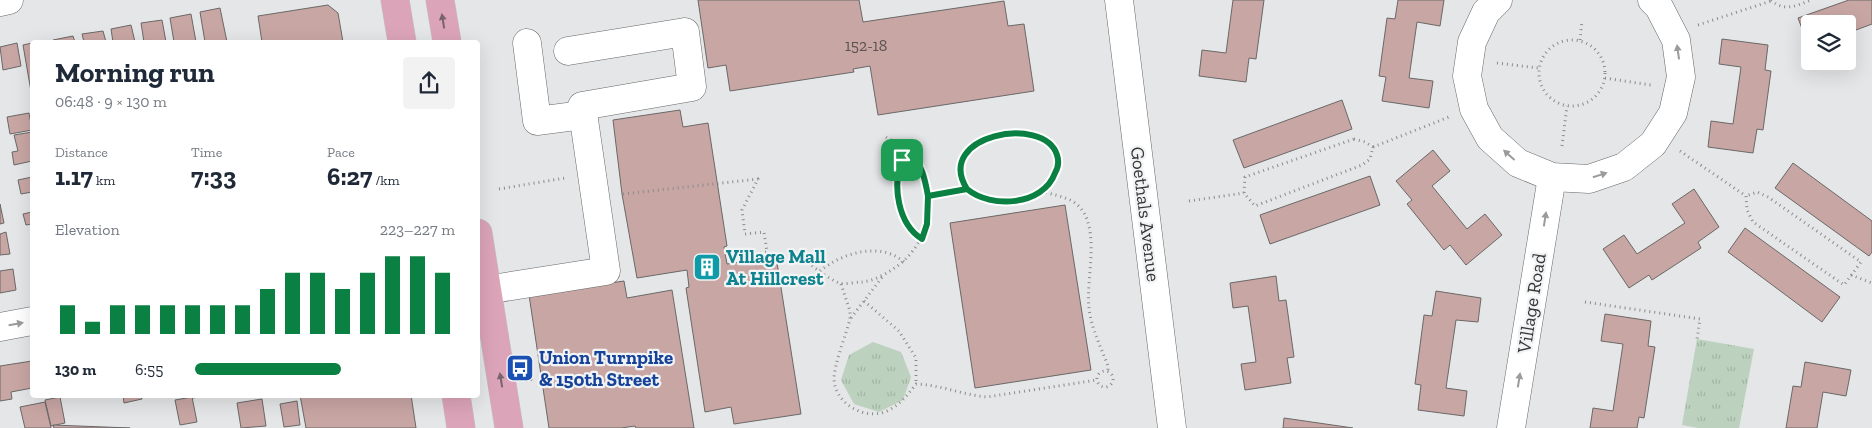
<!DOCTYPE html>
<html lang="en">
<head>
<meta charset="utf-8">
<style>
  :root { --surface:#fff; --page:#f2f2f3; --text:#1f2937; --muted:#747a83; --accent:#0b8043 }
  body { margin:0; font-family:"Zilla Slab",serif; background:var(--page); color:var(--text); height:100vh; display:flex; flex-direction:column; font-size:19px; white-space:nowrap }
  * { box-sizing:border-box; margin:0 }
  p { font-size:16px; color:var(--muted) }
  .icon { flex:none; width:28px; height:28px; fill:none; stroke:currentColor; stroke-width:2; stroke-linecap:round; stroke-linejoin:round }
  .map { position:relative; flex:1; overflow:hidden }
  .sheet { position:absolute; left:30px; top:40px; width:450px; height:358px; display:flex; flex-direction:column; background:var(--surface); border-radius:5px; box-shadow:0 5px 20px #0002 }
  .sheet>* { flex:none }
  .controls { position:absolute; left:1801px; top:15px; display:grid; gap:10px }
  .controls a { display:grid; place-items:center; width:55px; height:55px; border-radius:5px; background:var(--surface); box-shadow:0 5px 20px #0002; font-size:25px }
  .pin { position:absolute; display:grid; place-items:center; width:42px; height:42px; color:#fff; margin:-21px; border-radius:10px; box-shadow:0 2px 8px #0006 }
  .round { display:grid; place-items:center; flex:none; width:52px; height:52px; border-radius:5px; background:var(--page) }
  .head { display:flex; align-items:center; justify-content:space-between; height:85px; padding:0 25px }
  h1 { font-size:28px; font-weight:800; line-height:38px }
  .stats { display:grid; grid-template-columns:repeat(3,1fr); gap:8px; height:85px; padding:5px 25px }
  .stats div { display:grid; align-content:center }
  .stats b { font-size:25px; font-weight:800 }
  .stats small { font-size:14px; font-weight:400 }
  .stats p { font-size:14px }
  .chart { height:140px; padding:10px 25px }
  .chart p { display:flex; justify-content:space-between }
  .chart svg { width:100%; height:90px; margin-top:5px; stroke:var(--accent); stroke-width:6 }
  ul { padding:0 25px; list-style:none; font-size:16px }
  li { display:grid; grid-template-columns:80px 60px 1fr; align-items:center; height:38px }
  li i { height:12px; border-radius:6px; background:var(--accent) }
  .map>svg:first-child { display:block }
</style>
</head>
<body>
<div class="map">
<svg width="1872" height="428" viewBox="0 0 1872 428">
  <defs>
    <pattern id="park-tufts" width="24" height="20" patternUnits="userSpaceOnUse" patternTransform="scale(1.25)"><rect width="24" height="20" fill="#bcd2be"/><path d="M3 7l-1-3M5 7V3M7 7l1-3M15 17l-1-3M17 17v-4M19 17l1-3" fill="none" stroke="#a2b5a4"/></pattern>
  </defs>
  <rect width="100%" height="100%" fill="#e4e6e7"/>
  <g fill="url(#park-tufts)">
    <path d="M1697 339 1754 349 1739 428H1698L1682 425Z"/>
    <path d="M873 342 901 352 911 377 903 400 879 412 854 404 841 380 849 355Z"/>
  </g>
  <g fill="#c8a6a4" stroke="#6a6868">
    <path d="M698 0H859L863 22 1004 1 1008 26 1024 24 1034 91 878 115 870 66 853 69 854 72 730 91 726 65 708 68Z"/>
    <path d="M1233 0H1264L1256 59 1249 58 1246 82 1199 76 1202 50 1226 53Z"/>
    <path d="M1398 0H1444L1440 26 1417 22 1409 78 1433 81 1429 108 1382 101 1386 77 1379 76 1387 18 1395 19Z"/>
    <path d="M1849 0H1872V24L1848 33V24H1810L1809 47 1798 18Z"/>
    <path d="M328 5 338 13 343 42H262L258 16Z"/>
    <path d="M220 8 227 42H205L200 12Z"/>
    <path d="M191 14 196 42H174L170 18Z"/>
    <path d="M162 20 166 42H144L141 23Z"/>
    <path d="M131 25 135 42H113L111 29Z"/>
    <path d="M103 31 106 42H84L82 34Z"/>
    <path d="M73 36 75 42H53V40Z"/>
    <path d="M1722 39 1768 45 1765 70 1771 71 1763 130 1757 129 1753 153 1708 147 1711 121 1733 124 1741 67 1719 64Z"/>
    <path d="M17 43 21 66 3 70 0 47Z"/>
    <path d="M32 43V97L23 45Z"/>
    <path d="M1342 100 1352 129 1244 168 1233 140Z"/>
    <path d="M680 110 683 127 708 123 727 246 724 247 727 264 776 256 801 414 734 424 731 407 705 412 686 288 689 287 687 270 637 278 622 194 613 120Z"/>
    <path d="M29 113 32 130 10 134 7 117Z"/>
    <path d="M32 132V161L14 165 12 152 18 151 14 135Z"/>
    <path d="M1433 150 1450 171 1432 186 1467 229 1485 214 1502 235 1466 265 1450 245 1444 250 1407 204 1412 200 1396 181Z"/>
    <path d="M1793 163 1872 221V252L1869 256 1775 188Z"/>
    <path d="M1370 176 1380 205 1270 244 1260 215Z"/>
    <path d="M32 177V192L21 194 18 180Z"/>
    <path d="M1694 189 1719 227 1698 242 1701 248 1652 280 1649 275 1629 288 1603 249 1624 235 1637 254 1685 223 1672 204Z"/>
    <path d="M0 204 4 223 0 224Z"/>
    <path d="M1065 205 1091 370 975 388 950 223Z"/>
    <path d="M32 212V224L26 225 23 214Z"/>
    <path d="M1745 228 1840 297 1822 322 1728 252Z"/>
    <path d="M6 232 10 254 0 255V234Z"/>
    <path d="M13 269 16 290 0 293V271Z"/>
    <path d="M1276 276 1279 301 1286 300 1294 357 1287 358 1291 383 1245 390 1241 364 1256 362 1248 306 1233 308 1230 283Z"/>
    <path d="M624 281 627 298 672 290 694 428H636L635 426 621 428H549L529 295Z"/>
    <path d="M1436 291 1481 298 1478 322 1456 320 1446 388 1467 391 1464 416 1418 410 1421 385 1415 384 1424 315 1432 316Z"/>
    <path d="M1605 314 1651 321 1648 346 1655 347 1644 418 1639 417 1637 428H1590L1593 408 1613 411 1623 344 1601 341Z"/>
    <path d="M32 361V388L11 392 12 399 0 401V366Z"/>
    <path d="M529 362 532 380 525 381 522 363Z"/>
    <path d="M1805 362 1851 370 1846 396 1823 392 1817 428H1786L1793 386 1801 387Z"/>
    <path d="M123 395H141L142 399 124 403Z"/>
    <path d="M193 395H210L193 398Z"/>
    <path d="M300 395H411L416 428H306Z"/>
    <path d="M60 397 65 423 51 426 45 400Z"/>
    <path d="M192 397 197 422 180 425 175 400Z"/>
    <path d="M262 399 266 426 241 428 237 403Z"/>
    <path d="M297 401 300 425 284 427 280 404Z"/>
    <path d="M45 402 51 428H25L20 407Z"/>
    <path d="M1284 418 1353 428H1283Z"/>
    <path d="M53 425 130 428H54Z"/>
  </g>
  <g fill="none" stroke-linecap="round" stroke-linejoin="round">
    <g stroke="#666768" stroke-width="29">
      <g id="minor">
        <path d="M1119 0 1172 428"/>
        <path d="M1498 0 1486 12 1472 42 1467 76 1474 109 1490 138 1518 163 1552 177 1589 179 1624 167 1653 144 1673 113 1681 77 1676 40 1659 7 1652 0"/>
        <path d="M0 2 9 0"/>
        <path d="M527 43 537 121 583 115"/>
        <path d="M486 290 606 271 582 106 692 87 685 32 568 51"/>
        <path d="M0 327 32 321"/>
        <path d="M1511 428 1552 177"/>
      </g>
    </g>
    <g stroke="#c3c3c3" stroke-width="29">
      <g id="major">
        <path d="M395 0 402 42"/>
        <path d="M440 0 447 42"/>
        <path d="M478 233 509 428"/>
        <path d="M456 395 461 428"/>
      </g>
    </g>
    <g stroke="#8b8c8d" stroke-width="3" stroke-dasharray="1 4" stroke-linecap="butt">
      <path d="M1771 0C1784 12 1796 6 1811 0"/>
      <path d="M1698 25 1771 1"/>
      <circle cx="1572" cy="73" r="33"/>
      <path d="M1580 40 1582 21"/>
      <path d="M1497 63 1538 68"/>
      <path d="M1605 78 1651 85"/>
      <path d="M1354 139 1365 142 1373 147 1370 159 1362 165 1255 206 1244 193 1245 177Z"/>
      <path d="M1562 146 1567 106"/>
      <path d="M1373 147 1449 117"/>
      <path d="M1680 151 1746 196 1747 210 1753 222 1844 285 1861 262 1768 197 1757 192 1746 196"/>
      <path d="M909 153C890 167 898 212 910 229 913 234 917 236 922 239"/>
      <path d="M499 189 565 178"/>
      <path d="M1041 191C1051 194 1061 196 1070 200 1105 217 1085 278 1089 308 1091 328 1101 347 1108 366V372"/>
      <path d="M623 194 758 179 742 210 745 234 764 232 767 252 728 259"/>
      <path d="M928 195 967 189C928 127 1068 114 1057 166 1050 205 993 211 967 189"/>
      <path d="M1189 201 1244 193"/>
      <path d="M780 259 801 257C813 266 825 277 839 283 845 285 855 282 862 282 872 281 882 276 890 271 921 252 933 221 927 186 925 176 921 166 915 158 907 148 894 142 884 136"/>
      <path d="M820 271C842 253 880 241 904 262"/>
      <path d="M1851 275 1872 283"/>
      <path d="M841 284 850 311V319C846 335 834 364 834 379 835 404 866 422 889 410 901 404 908 394 916 384 941 385 963 395 987 397L1097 380"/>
      <path d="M864 301 899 331 916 358V384"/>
      <path d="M1585 302 1700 319 1697 339"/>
      <path d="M851 318 883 276"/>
      <circle cx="1105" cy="379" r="8"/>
    </g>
    <use href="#minor" stroke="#fff" stroke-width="28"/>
    <use href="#major" stroke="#dca4b9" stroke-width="28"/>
  </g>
  <defs><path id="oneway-solid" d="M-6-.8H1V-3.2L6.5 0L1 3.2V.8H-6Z" transform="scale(1.25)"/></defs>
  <g fill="#79636c">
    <use href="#oneway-solid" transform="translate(443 21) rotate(-99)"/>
    <use href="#oneway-solid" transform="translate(501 380) rotate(-99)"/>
  </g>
  <g fill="#9b9b9c">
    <use href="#oneway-solid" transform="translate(1678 52) rotate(-98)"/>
    <use href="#oneway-solid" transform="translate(1509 155) rotate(-138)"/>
    <use href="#oneway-solid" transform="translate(1600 175) rotate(-18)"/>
    <use href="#oneway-solid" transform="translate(1545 219) rotate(-81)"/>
    <use href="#oneway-solid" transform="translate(16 324) rotate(-10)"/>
    <use href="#oneway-solid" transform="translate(1519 380) rotate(-81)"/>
  </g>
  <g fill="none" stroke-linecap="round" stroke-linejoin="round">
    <g stroke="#fff" stroke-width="10">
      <path id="route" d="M902 160 909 152C922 164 925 179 928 196L967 189C991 209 1043 206 1055 173 1058 168 1059 161 1057 155 1044 114 933 135 967 189L928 196 927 224 922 239C898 224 892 186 902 160"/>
    </g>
    <use href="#route" stroke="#0b8043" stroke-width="6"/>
  </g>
  <defs>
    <g id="building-square" transform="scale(1.4375)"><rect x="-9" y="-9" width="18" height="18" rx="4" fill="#0f9aa8" stroke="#f1f3f4"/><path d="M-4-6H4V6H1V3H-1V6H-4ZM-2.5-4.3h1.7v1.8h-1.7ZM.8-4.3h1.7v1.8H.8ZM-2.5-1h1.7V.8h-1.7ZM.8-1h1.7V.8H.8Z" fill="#fff"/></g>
    <g id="bus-square" transform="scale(1.4375)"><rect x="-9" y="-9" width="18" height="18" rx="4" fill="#1a4fb4" stroke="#f1f3f4"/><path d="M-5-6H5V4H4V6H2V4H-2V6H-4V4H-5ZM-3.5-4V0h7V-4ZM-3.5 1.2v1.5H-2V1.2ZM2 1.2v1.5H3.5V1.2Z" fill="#fff"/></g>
  </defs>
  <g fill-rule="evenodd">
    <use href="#building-square" x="707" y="267"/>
    <use href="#bus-square" x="520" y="368"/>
  </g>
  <g text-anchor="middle" stroke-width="4.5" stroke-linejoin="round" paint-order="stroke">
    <g font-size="16" fill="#5b5353">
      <text x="866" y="51">152-18</text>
    </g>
    <g font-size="19" fill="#373738" stroke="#f1f3f4">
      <text transform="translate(1146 214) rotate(83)" y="7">Goethals Avenue</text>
      <text transform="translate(1531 303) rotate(-81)" y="7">Village Road</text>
    </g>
    <g font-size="19" font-weight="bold" fill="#0d838f" stroke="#f1f3f4" text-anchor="start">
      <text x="726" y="263">Village Mall<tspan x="726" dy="22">At Hillcrest</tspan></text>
    </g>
    <g font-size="19" font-weight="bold" fill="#164399" stroke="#f1f3f4" text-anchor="start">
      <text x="539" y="364">Union Turnpike<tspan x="539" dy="22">&amp; 150th Street</tspan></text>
    </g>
  </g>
</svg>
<div class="controls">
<a><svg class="icon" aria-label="layers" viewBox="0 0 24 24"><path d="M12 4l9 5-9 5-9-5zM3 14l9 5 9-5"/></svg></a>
</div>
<div class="pin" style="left:902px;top:160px;background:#1e9e55"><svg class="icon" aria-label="arrive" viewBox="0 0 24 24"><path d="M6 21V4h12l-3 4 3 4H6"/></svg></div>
<section class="sheet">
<div class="head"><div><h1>Morning run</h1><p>06:48 · 9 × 130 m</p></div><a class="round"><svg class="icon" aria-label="share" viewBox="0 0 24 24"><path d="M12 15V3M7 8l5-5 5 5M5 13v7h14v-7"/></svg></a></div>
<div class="stats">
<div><p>Distance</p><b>1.17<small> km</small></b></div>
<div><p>Time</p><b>7:33</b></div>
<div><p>Pace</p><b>6:27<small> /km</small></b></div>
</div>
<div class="chart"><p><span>Elevation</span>223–227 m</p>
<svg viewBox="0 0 160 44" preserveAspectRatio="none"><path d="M5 44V30M15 44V38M25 44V30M35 44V30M45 44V30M55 44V30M65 44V30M75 44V30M85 44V22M95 44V14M105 44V14M115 44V22M125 44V14M135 44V6M145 44V6M155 44V14"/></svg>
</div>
<ul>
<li><b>130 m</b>6:55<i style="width:56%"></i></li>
</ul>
</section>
</div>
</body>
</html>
